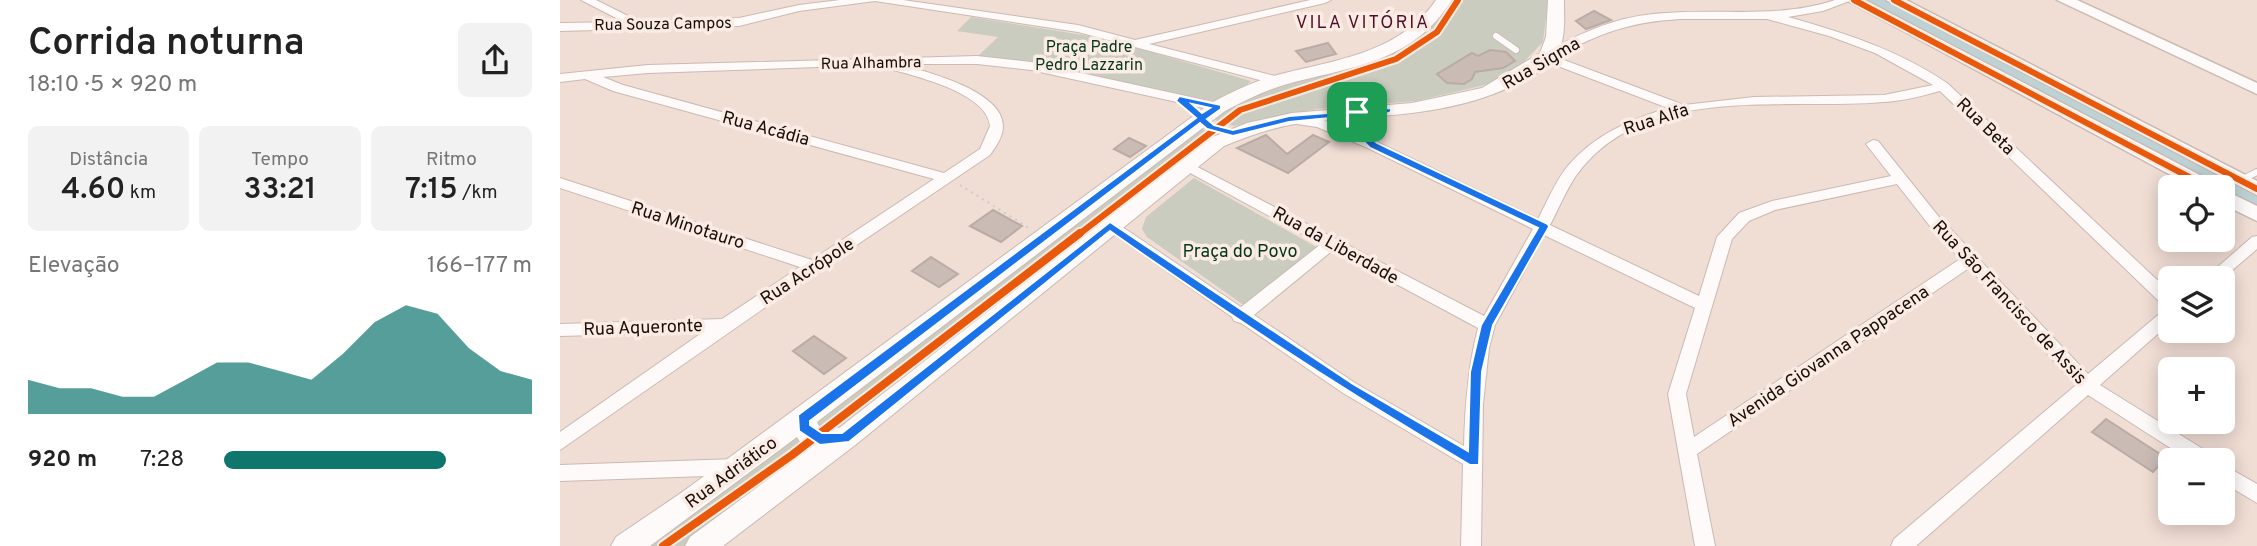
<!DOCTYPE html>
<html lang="pt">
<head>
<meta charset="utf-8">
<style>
  :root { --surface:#fff; --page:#f2f2f2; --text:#222; --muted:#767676; --accent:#0f766e }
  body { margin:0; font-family:Overpass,sans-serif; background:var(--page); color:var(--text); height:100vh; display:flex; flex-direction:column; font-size:26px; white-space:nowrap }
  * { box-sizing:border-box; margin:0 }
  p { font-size:23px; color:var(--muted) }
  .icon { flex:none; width:38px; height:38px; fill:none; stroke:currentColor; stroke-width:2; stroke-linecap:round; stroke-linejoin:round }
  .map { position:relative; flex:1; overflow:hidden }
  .details { display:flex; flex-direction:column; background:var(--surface); width:560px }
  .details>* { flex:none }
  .buttons { position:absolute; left:1598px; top:175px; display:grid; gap:14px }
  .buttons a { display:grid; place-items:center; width:77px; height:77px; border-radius:10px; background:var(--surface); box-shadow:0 4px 18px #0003; font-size:35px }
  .pin { position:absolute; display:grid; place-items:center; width:60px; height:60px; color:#fff; margin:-30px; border-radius:14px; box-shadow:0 4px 10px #0006 }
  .round { display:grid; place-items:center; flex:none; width:74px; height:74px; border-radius:10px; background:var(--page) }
  .head { display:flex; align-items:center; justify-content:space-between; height:119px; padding:0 28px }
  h1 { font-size:38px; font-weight:600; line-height:52px }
  .figures { display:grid; grid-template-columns:repeat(3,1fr); gap:10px; height:119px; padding:7px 28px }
  .figures div { display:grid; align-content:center; border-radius:10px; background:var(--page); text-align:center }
  .figures b { font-size:30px; font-weight:600 }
  .figures small { font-size:19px; font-weight:400 }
  .figures p { font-size:19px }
  .chart { height:196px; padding:14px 28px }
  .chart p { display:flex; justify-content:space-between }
  .chart svg { width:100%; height:126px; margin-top:7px; fill:var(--accent); opacity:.7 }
  ul { padding:0 28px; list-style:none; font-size:23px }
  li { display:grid; grid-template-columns:112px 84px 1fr; align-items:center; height:52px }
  li i { height:18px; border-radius:9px; background:var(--accent) }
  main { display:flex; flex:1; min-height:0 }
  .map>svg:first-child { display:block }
</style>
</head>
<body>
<main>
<section class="details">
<div class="head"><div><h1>Corrida noturna</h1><p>18:10 · 5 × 920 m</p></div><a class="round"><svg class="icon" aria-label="share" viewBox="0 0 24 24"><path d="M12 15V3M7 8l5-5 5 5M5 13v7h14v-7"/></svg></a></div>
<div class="figures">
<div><p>Distância</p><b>4.60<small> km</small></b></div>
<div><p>Tempo</p><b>33:21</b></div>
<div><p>Ritmo</p><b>7:15<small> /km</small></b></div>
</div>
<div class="chart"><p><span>Elevação</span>166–177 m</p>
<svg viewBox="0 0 160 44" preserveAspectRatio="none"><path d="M0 44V32L10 35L20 35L30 38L40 38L50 32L60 26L70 26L80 29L90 32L100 23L110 12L120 6L130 9L140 21L150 29L160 32V44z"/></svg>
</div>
<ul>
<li><b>920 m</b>7:28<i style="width:72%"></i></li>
</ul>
</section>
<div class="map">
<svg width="1697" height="546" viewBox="0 0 1697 546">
  <rect width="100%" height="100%" fill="#f0ddd4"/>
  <g fill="#caccc0">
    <path d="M893 0H988L983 42 957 69 929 84 856 101 757 109 674 126 655 120 654 115C676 105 696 93 719 87 781 70 857 61 893 0Z"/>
    <path d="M411 17 542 38 691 81 683 88 655 101 418 56 438 37 397 31Z"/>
    <path d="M638 127 657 136 331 392 139 536 125 546H81Z"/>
    <path d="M634 178 758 248 685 306 587 237 582 229 586 217Z"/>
  </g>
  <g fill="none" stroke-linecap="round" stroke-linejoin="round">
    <path fill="#bcd2d5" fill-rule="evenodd" d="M1303 0H1330L1697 188V208L1662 192V187H1653L1306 5Z"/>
  </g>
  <g fill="#cabcb5" stroke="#baaca4" stroke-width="2">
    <path d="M1034 11 1051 20 1026 29 1016 21Z"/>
    <path d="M768 43 776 54 746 62 736 51Z"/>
    <path d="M930 50 946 52 955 61 943 68 915 72 912 79 904 84 887 83 877 74 912 53 918 56Z"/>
    <path d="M706 135 727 154 753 135 769 142 728 173 677 148Z"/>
    <path d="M569 138 586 146 570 157 554 149Z"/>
    <path d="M433 210 462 226 441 242 410 226Z"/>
    <path d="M371 257 398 274 379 287 352 271Z"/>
    <path d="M254 336 286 358 264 374 233 351Z"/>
    <path d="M1546 419 1606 458 1593 472 1532 432Z"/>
  </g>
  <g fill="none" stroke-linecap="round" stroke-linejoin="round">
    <g stroke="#cabab3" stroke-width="8">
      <g id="lane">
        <path d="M936 36 956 50"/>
        <path d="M1681 180 1697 172"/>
      </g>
    </g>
    <g stroke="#cabab3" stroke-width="2">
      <g id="street">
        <path d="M21 0H36L78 21 179 18 239 5 280 0H343L518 25 575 40 750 0H771L765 3 589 44 723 78 725 81 719 85 518 32 315 1 239 11 179 26 0 31V23L64 22Z"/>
        <path d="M1275 0H1292L1263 11 1228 17C1285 33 1338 50 1387 83L1610 292V323L1540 385 1651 454 1653 460H1629L1528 395 1356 546H1331L1334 539 1516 385 1409 268 1137 454 1155 546H1135L1108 394 1135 308 984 235 935 325 929 348 923 404 921 546H901L903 464 783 393 681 323 674 321 672 317 543 226 545 222H555L681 307 761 244 621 168 619 165 626 161 924 316 973 229 808 148 757 127 730 123V117L760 119 799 134 798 126C807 115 817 105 832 107V113L822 117 812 127 814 139 819 143 978 219C987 202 995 182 1007 167 1034 135 1069 120 1108 108L982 60V54C1017 35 1052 18 1093 14 1154 7 1215 20 1275 0ZM1120 19H1207L1269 36 1315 53 1373 85 1324 95 1194 97 1124 105 996 57C1039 33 1070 22 1120 19ZM1380 91 1604 306 1610 308 1604 310 1528 374 1379 217 1318 141 1313 140 1306 144 1331 176 1212 201 1179 213 1157 237 1139 296 990 225C999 208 1007 188 1018 173 1086 82 1225 111 1323 102 1343 101 1362 96 1380 91ZM1337 184 1369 225 1400 259 1134 437 1126 394 1172 239 1189 221 1215 210ZM773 250 918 328C908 366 905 406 904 446L795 383 694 315Z"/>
        <path d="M417 56 471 62 658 103 665 107 658 111 471 70 417 64H340C367 72 443 91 443 126 443 137 436 146 430 155L264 267 262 271 256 272 0 450V432L143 332 0 336V324L162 319 240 267 0 188V178L252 260 374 179 53 91 25 79 0 82V74L88 65ZM314 65C343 73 427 90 430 126L420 149 384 173 63 85 43 77 88 73Z"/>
        <path d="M1697 236V249L1662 279 1645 278 1692 237Z"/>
        <path d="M176 459 183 461 185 467 183 473 176 475 0 481V465Z"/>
        <path d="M1662 464 1697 484V503L1662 482Z"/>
      </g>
    </g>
    <g stroke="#cabab3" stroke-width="3">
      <g id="secondary">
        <path d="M1286 0H1305L1655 183 1658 187H1633Z"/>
        <path d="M1326 0H1346L1697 181V195Z"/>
        <path d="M1497 0H1517L1697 83V94Z"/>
        <path d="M1662 189 1697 206V221L1662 204Z"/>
      </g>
    </g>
    <g stroke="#cabab3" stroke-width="2">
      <path id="primary" d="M876 0H892C851 64 792 66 724 85 703 91 684 101 665 111L257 422 259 426 279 428 650 138 687 123 732 113 852 103 922 88 980 53 986 37 988 0H1004C1004 17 1006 37 998 53 990 67 974 75 960 82 890 119 812 114 735 124 710 128 687 137 664 146L294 446 163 546H125L130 537 253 446 240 442 237 437 90 546H51L56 537 121 493 651 103C670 93 690 83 710 77 770 60 838 56 876 0Z"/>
    </g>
    <g stroke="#d0cac8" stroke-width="2" stroke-dasharray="2 4.5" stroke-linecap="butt">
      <path d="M933 0 940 6"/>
      <path d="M889 27 925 16 947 0"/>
      <path d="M846 57 875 45 889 31 888 20"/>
      <path d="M774 83 787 79"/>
      <path d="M759 86 794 99"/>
      <path d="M701 110 710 99"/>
      <path d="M400 185 469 228"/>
      <path d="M646 190 659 235"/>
      <path d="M586 232 646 195"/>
      <path d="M702 235 717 232"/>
    </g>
    <g stroke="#d0cac8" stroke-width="2.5" stroke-dasharray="2 6" stroke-linecap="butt">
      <path d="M658 233 675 292"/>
      <path d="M614 250 712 233"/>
      <path d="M655 278 732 254"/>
    </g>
    <use href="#lane" stroke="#fdfaf9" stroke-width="6"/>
    <use href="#street" fill="#fdfaf9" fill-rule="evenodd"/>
    <use href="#secondary" fill="#fdfaf9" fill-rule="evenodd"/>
    <use href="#primary" fill="#fdfaf9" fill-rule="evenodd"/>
    <g stroke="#faece4" stroke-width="10">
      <g id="cycleway-far1">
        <path d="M1294 0 1648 187"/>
        <path d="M1334 0 1697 189"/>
        <path d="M518 235 680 110 836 59 877 32 898 0"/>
      </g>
    </g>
    <g stroke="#faece4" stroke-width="12">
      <path id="cycleway" d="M103 546 232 455 520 233"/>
    </g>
    <use href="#cycleway-far1" stroke="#e8590c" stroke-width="6"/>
    <use href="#cycleway" stroke="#e8590c" stroke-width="8"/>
  </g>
  <path fill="#1a73e8" stroke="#fff" stroke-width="2" fill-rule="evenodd" d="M619 96 661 105V109L647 119 654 125 673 130 729 116 831 108V112L821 116 810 126 812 139 817 143 988 224 989 227 933 325 922 372 919 465H910C786 392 667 314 550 231L289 442 260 445 239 431 238 415 636 118 616 101ZM632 104 650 108 642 113ZM811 114 800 126 802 140 810 148 978 228 921 325 910 372 908 451 793 384 550 222 282 433H262L250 425V421L640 123 647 129 673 136 729 122Z"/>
  <g text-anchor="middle" stroke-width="7" stroke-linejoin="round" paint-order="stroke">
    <g font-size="16" fill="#190e08" stroke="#faece4">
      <text transform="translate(103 23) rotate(-1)" y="6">Rua Souza Campos</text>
      <text transform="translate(311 62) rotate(-1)" y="6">Rua Alhambra</text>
    </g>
    <g font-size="16" fill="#06371a" stroke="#faece4">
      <text x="529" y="52">Praça Padre<tspan x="529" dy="18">Pedro Lazzarin</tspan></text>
    </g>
    <g font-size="18" letter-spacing="2" fill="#510e28" stroke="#faece4">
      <text x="803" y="28">VILA VITÓRIA</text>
    </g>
    <g font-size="18" fill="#190e08" stroke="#faece4">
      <text transform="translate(981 63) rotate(-30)" y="6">Rua Sigma</text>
      <text transform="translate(1096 119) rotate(-18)" y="6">Rua Alfa</text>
      <text transform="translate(1426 126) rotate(44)" y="6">Rua Beta</text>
      <text transform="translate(206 128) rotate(15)" y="6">Rua Acádia</text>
      <text transform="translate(128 225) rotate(18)" y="6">Rua Minotauro</text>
      <text transform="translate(776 245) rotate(29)" y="6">Rua da Liberdade</text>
      <text transform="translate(247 271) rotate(-33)" y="6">Rua Acrópole</text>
      <text transform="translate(1450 302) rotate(47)" y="6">Rua São Francisco de Assis</text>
      <text transform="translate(83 327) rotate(-2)" y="6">Rua Aqueronte</text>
      <text transform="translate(1268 356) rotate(-34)" y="6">Avenida Giovanna Pappacena</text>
      <text transform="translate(171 472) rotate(-36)" y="6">Rua Adriático</text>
    </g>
    <g font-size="18" fill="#06371a" stroke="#faece4">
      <text x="680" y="257">Praça do Povo</text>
    </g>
  </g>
</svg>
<div class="buttons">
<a><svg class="icon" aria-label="locate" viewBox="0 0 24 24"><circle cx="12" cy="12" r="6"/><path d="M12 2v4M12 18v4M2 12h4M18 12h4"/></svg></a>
<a><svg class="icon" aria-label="layers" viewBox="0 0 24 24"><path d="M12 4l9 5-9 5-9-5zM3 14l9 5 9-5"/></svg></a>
<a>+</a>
<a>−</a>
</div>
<div class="pin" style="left:797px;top:112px;background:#1e9e55"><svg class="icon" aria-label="arrive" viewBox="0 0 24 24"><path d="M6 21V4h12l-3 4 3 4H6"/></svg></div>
</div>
</main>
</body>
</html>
